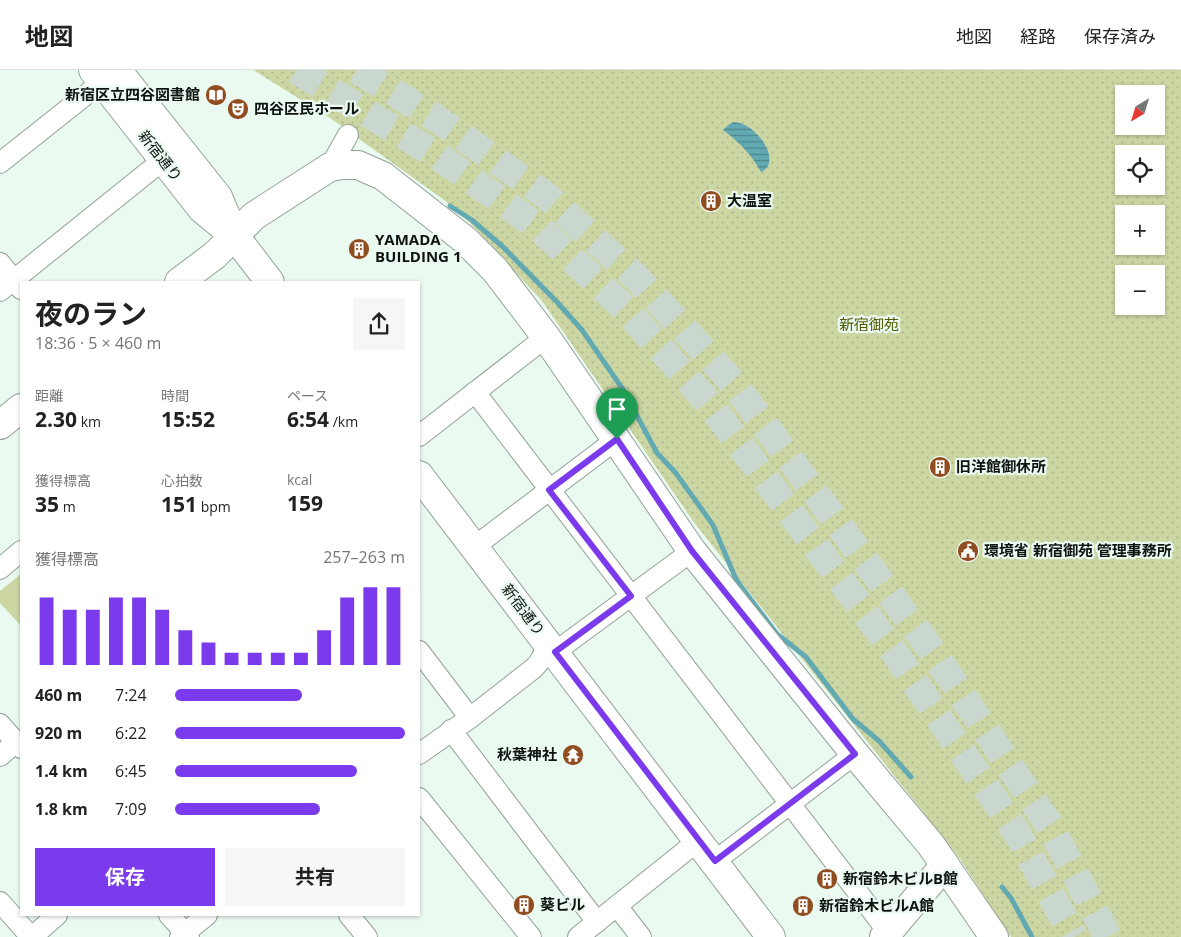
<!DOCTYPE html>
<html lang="ja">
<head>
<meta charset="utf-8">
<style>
  :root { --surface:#fff; --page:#f6f6f6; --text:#222; --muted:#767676; --line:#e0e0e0; --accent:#7c3aed }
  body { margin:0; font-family:"Open Sans","Noto Sans JP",sans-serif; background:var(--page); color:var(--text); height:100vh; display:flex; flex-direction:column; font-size:19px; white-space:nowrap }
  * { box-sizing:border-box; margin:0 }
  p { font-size:16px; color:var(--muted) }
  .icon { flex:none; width:28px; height:28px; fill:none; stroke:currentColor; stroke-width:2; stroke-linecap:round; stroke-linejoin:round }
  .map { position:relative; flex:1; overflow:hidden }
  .details { position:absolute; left:20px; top:211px; width:400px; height:635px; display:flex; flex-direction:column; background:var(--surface); border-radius:0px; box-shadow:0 1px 4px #0004 }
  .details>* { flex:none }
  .needle { width:32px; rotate:218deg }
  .controls { position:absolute; left:1115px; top:15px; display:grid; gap:10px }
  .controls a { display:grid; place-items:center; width:50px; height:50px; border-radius:0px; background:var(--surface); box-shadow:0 1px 4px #0004; font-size:25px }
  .pin { position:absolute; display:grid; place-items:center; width:42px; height:42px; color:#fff; margin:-51px -21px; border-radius:50% 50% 50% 0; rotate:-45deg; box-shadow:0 0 5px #0007 }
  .pin .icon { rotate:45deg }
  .round { display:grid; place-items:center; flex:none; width:52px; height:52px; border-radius:0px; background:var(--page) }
  .overview { display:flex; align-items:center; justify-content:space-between; height:85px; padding:0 15px }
  h1 { font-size:28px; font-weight:700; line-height:38px }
  .metrics { display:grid; grid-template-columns:repeat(3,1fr); gap:8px; height:85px; padding:5px 15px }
  .metrics div { display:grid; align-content:center }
  .metrics b { font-size:21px; font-weight:700 }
  .metrics small { font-size:14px; font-weight:400 }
  .metrics p { font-size:14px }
  .chart { height:140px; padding:10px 15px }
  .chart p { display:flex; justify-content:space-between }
  .chart svg { width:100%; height:90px; margin-top:5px; stroke:var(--accent); stroke-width:6 }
  .primary-button { display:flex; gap:10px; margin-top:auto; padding:10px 15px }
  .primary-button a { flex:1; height:58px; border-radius:0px; background:var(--accent); color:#fff; font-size:20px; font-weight:700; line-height:58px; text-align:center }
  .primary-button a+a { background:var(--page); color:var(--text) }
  ul { padding:0 15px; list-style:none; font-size:16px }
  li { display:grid; grid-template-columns:80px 60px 1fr; align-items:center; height:38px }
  li i { height:12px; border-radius:6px; background:var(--accent) }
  header { display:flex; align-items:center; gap:30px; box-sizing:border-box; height:70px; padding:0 25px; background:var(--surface); border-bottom:1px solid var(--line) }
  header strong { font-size:24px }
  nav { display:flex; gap:28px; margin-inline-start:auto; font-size:18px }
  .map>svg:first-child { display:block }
</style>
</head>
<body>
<header>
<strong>地図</strong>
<nav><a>地図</a><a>経路</a><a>保存済み</a></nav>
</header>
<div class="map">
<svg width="1181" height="867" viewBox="0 0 1181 867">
  <defs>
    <pattern id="park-dots" width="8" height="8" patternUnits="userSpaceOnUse" patternTransform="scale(1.25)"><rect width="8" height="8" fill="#ccd6a3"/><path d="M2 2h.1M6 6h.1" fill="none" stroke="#aeb78b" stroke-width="1.8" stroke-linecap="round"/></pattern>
    <pattern id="water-rules" width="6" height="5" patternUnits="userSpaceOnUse" patternTransform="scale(1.25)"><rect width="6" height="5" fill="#62a9b1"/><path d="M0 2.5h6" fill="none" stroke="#4f888f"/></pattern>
  </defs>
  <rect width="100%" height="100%" fill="#ebfaf1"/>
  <path fill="url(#park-dots)" fill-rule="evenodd" d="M253 0H1181V867H1011L960 789 693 451 542 231 470 153 444 130 330 48ZM1124 24H1156V56H1124ZM1124 84H1156V116H1124ZM1124 144H1156V176H1124ZM1124 204H1156V236H1124Z"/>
  <path fill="#ccd6a3" d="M21 504V556L0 533V521Z"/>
  <path fill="url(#water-rules)" d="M734 52C755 52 784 91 761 102 752 85 739 72 723 60L728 55Z"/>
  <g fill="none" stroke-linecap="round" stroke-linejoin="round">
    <g stroke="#62a9b1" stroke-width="5">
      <path d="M450 136 472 150 503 177 557 232 582 260 622 318 657 383 675 402 713 455 735 507 740 515 777 564 806 587 853 649 879 671 911 707"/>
      <path d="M1002 817 1011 828 1032 867"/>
    </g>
    <g stroke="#cad7cf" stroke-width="28" stroke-dasharray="28 14" stroke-linecap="butt">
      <path d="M296 0 435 84 538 157 624 238 709 333 895 583 1017 763 1074 867"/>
      <path d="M357 0 434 47 544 124 637 208 735 315 933 582 1050 756 1108 867"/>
    </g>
    <g stroke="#92a098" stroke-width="22">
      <g id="street">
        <path d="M0 93 102 12"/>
        <path d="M330 97 348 65"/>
        <path d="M0 193 21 219"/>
        <path d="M0 221 163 90"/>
        <path d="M475 322 892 867"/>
        <path d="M419 366 546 267"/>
        <path d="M474 477 617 369"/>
        <path d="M0 499 21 481"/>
        <path d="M419 581 470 648"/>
        <path d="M555 582 692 481"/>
        <path d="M0 654 21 678"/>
        <path d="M451 660 597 852"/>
        <path d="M419 684 470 648 534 598C542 590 548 579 543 567"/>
        <path d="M0 686 16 672"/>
        <path d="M419 728 531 867"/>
        <path d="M715 791 855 684"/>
        <path d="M0 832 31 867"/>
        <path d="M617 836 641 867"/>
        <path d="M169 845 189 867"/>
        <path d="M349 845 367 867"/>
        <path d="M32 867 57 845"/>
        <path d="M180 867 207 845"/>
        <path d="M578 867 699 770"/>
      </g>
    </g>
    <g stroke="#92a098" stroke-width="30">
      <g id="secondary">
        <path d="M93 0 202 139 231 163"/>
        <path d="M117 0 218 127 234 165 270 212"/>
        <path d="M179 212 215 185 254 146 330 97 342 95H358L383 106 465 170 495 200 546 267 692 481 855 684 931 775 994 867"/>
        <path d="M0 355 21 338"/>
        <path d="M419 405 771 867"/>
        <path d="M884 867 945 795"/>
      </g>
    </g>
    <use href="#street" stroke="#fff" stroke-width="20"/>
    <use href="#secondary" stroke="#fff" stroke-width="28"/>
  </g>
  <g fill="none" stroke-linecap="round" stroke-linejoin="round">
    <g stroke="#fff" stroke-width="10">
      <path id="route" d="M617 369 692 481 855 684 715 791 555 582 631 526 549 420Z"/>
    </g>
    <use href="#route" stroke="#7c3aed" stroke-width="6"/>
  </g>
  <defs>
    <g id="library-disc" transform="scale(1.125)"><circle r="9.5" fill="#914d20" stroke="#ebfaf1"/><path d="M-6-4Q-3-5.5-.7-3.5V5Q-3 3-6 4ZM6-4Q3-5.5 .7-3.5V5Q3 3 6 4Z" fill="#fff"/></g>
    <g id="theatre-disc" transform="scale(1.125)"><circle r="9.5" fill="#914d20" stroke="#ebfaf1"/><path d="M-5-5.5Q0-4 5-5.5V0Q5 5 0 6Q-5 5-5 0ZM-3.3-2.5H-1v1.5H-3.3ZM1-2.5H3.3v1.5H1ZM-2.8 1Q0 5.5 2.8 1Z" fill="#fff"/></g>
    <g id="building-disc" transform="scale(1.125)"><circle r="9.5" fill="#914d20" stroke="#ebfaf1"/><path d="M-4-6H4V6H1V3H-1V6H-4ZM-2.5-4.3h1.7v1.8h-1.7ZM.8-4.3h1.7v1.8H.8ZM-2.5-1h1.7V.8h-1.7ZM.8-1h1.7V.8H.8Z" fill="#fff"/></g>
    <g id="civic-disc" transform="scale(1.125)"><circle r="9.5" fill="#914d20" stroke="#ebfaf1"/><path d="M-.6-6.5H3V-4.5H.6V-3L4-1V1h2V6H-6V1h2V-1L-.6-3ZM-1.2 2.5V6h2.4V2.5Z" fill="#fff"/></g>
    <g id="temple-disc" transform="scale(1.125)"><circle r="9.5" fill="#914d20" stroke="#ebfaf1"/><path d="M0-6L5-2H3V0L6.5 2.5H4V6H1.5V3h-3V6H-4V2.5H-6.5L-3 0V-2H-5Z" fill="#fff"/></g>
  </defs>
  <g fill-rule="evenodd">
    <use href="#library-disc" x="216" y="25"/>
    <use href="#theatre-disc" x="238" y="39"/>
    <use href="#building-disc" x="711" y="131"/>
    <use href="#building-disc" x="359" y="179"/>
    <use href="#building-disc" x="940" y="397"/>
    <use href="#civic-disc" x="968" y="481"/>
    <use href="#temple-disc" x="573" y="685"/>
    <use href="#building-disc" x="827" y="809"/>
    <use href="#building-disc" x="524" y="835"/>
    <use href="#building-disc" x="803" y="836"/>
  </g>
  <g text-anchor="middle" stroke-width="4.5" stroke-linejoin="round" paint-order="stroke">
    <g font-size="15" font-weight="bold" fill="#0e1310" stroke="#ebfaf1" text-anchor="start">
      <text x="200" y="30" text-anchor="end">新宿区立四谷図書館</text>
      <text x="254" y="44">四谷区民ホール</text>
      <text x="727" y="136">大温室</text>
      <text x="375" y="175">YAMADA<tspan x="375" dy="17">BUILDING 1</tspan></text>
      <text x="956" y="402">旧洋館御休所</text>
      <text x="984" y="486">環境省 新宿御苑 管理事務所</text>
      <text x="557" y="690" text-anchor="end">秋葉神社</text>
      <text x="843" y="814">新宿鈴木ビルB館</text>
      <text x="540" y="840">葵ビル</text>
      <text x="819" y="841">新宿鈴木ビルA館</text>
    </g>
    <g font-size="15" fill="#0e1310" stroke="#ebfaf1">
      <text transform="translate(160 86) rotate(52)" y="5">新宿通り</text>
      <text transform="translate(523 540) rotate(53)" y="5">新宿通り</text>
    </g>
    <g font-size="15" fill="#525b01" stroke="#ebfaf1">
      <text x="869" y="260">新宿御苑</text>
    </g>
  </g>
</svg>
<div class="controls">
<a><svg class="needle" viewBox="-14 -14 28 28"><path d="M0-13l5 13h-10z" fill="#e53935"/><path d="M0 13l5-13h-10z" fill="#767676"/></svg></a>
<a><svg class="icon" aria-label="locate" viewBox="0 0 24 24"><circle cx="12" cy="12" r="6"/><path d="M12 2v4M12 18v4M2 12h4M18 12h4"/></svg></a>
<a>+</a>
<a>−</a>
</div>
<div class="pin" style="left:617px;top:369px;background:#1e9e55"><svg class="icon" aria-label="arrive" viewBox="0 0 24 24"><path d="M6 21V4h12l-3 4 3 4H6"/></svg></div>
<section class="details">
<div class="overview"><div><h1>夜のラン</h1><p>18:36 · 5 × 460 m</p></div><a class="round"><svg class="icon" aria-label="share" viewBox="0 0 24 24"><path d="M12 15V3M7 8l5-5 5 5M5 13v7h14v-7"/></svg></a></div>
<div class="metrics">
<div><p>距離</p><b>2.30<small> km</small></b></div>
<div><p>時間</p><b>15:52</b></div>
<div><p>ペース</p><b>6:54<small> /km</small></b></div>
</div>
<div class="metrics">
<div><p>獲得標高</p><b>35<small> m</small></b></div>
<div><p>心拍数</p><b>151<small> bpm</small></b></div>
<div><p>kcal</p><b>159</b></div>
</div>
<div class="chart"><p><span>獲得標高</span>257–263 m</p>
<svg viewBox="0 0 160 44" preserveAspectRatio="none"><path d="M5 44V11M15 44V17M25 44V17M35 44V11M45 44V11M55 44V17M65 44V27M75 44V33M85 44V38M95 44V38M105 44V38M115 44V38M125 44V27M135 44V11M145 44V6M155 44V6"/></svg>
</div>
<ul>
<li><b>460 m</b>7:24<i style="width:55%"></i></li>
<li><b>920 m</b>6:22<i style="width:100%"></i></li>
<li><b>1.4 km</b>6:45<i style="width:79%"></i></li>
<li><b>1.8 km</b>7:09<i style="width:63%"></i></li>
</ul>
<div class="primary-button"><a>保存</a><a>共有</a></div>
</section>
</div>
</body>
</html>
